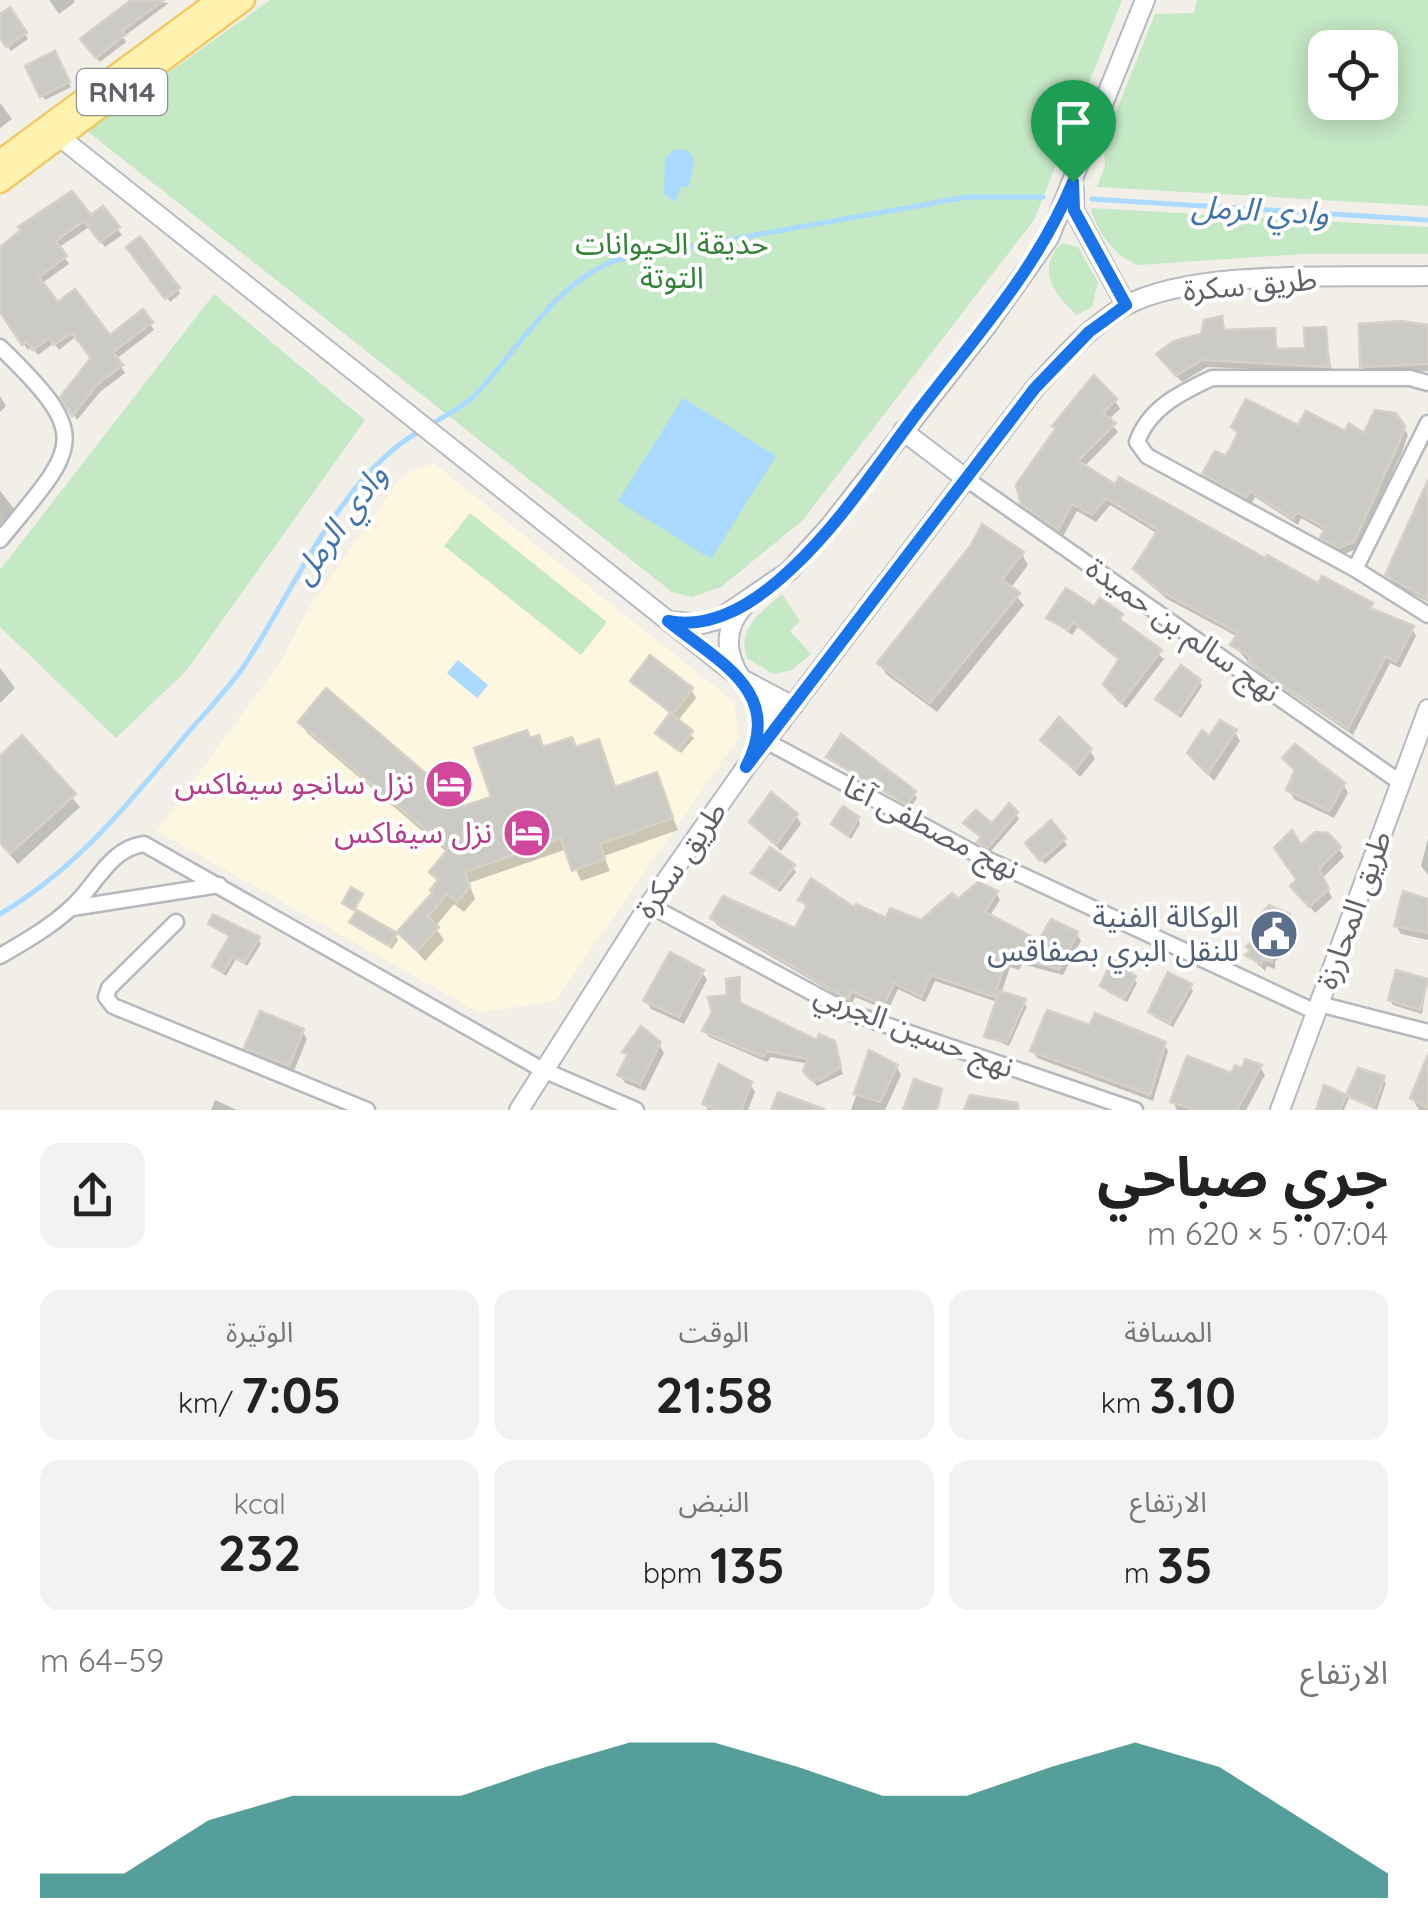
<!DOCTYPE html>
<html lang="ar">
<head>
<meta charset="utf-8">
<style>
  :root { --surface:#fff; --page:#f2f2f2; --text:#222; --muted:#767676; --accent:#0f766e }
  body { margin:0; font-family:Quicksand,"Noto Sans Arabic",sans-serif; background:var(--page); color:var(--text); direction:rtl; height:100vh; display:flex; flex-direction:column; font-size:38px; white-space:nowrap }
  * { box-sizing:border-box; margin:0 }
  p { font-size:32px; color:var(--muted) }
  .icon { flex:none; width:55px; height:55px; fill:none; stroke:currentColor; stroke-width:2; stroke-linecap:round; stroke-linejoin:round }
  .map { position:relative; height:1110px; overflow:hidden; direction:ltr }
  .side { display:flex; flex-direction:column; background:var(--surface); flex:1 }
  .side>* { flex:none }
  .buttons { position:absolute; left:1308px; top:30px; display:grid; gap:20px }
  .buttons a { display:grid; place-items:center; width:90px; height:90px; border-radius:20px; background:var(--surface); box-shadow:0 5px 25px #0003; font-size:50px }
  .pin { position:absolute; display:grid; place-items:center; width:85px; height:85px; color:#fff; margin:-102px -42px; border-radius:50% 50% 50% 0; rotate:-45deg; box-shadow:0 0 10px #0007 }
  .pin .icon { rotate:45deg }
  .round { display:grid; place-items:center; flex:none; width:105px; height:105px; border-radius:20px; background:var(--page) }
  .summary { display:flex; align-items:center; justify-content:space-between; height:170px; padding:0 40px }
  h1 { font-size:55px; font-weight:700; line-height:75px }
  .stats { display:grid; grid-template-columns:repeat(3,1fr); gap:15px; height:170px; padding:10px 40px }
  .stats div { display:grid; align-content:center; border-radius:20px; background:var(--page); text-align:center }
  .stats b { font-size:50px; font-weight:700 }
  .stats small { font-size:28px; font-weight:400 }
  .stats p { font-size:28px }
  .chart { height:280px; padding:20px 40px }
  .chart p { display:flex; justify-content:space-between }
  .chart svg { width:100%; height:180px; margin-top:10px; fill:var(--accent); opacity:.7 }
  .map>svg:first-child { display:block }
</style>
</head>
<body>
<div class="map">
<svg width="1428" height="1110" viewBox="0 0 1428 1110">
  <rect width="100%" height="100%" fill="#f1efe8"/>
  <path fill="#fef7e0" d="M433 463 733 701 739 737 554 1002 478 1012 157 831 281 661 308 609 403 474Z"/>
  <g fill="#c5e8c5" fill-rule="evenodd">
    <path d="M270 0H1122L1034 220 802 521 721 587 692 597 672 592 87 131Z"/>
    <path d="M1197 0H1428V206L1097 187 1105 166 1104 142 1155 14 1194 13ZM1325 48H1380V102H1325Z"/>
    <path d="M1091 208 1428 227V254H1303L1138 265C1116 258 1095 230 1091 208Z"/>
    <path d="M1062 243 1078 247 1098 282 1092 307 1077 315C1054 294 1035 270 1062 243Z"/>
    <path d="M214 294 365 420 187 670 116 738 0 627V570Z"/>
    <path d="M470 513 607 622 581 655 444 546Z"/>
    <path d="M782 594 800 621 790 631 811 654 792 670 773 674 747 658C736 628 761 613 782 594Z"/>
  </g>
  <g fill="#aadaff">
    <path d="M676 149 689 151 694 161 689 186 680 188 675 202 664 194 665 157Z"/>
    <path d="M683 398 776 456 711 559 618 501Z"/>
    <path d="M458 660 488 685 477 698 447 673Z"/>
  </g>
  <g fill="#0003">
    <path d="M49 0H74L75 2 59 14Z"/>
    <path d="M132 0 169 3 123 37 126 42 100 62 86 45Z"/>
    <path d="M9 11 28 39 11 51 0 35V17Z"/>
    <path d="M54 55 71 87 45 100 28 67Z"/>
    <path d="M0 103 12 119 0 128Z"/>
    <path d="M103 210 122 235 105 247 89 227 58 248 69 264 41 284 57 306 109 338 150 324 154 330 116 359 125 373 100 392 77 420 63 397 93 359 74 338 59 350 54 343 38 355 32 347 28 350 0 312V250L24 232 91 219Z"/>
    <path d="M132 252 178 290 180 294 170 302Z"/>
    <path d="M1221 319 1226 332 1273 330 1278 352 1308 351 1325 330 1332 373 1207 367 1182 382 1164 362Z"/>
    <path d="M1428 326V371L1367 375 1362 367Z"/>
    <path d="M0 396 6 406 0 412Z"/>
    <path d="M1115 401 1120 409 1108 420 1118 432 1083 468 1266 561 1371 605 1375 613 1412 628 1416 636 1400 668 1390 663 1353 735 1256 670 1233 645 1238 637 1167 599 1141 577 1136 569 1158 534 1110 505 1096 522 1077 511 1063 536 1029 513 1019 486Z"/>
    <path d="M1234 427 1365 436 1403 427 1408 435 1402 452 1357 549 1344 554 1327 545 1323 538 1326 532 1301 518 1298 525 1255 497 1251 504 1209 481 1205 474 1227 459 1239 435Z"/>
    <path d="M0 491 15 510 0 524Z"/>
    <path d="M1428 495V602L1392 583 1388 575Z"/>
    <path d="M1022 554 1028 565 1010 589 1024 605 937 712 886 674 880 663Z"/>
    <path d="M1095 609 1121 616 1123 625 1164 659 1126 708 1110 691 1121 662 1078 627 1072 635 1049 618Z"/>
    <path d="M0 668 15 688 0 703Z"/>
    <path d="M633 681 691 689 696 698 677 722 694 738 681 753 658 733 672 716Z"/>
    <path d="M1199 681 1202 686 1181 718 1158 699Z"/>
    <path d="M301 722 464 809 494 798 530 741 538 738 545 749H577L598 742 617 789 656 776 678 830 604 856 610 871 581 881 567 849 469 883 475 899 464 912 454 904 435 927 444 940 425 961 400 932 435 893 439 884 432 872 448 853 307 733Z"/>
    <path d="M1235 732 1240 741 1214 781 1190 754 1210 740Z"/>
    <path d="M22 739 80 807 18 864 0 844V755Z"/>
    <path d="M1043 740 1090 751 1095 759 1080 777Z"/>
    <path d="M829 757 914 793 917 798 910 808Z"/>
    <path d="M1285 758 1343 784 1348 793 1334 818 1294 799 1289 790 1296 773Z"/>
    <path d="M1016 814 1019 819 991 851 982 847 983 839 966 823 993 827Z"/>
    <path d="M796 815 801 824 781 851 752 822Z"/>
    <path d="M858 819 860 824 851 839 834 824Z"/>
    <path d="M1051 824 1067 845 1045 864 1031 848Z"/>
    <path d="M1428 838V875L1421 866Z"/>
    <path d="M1300 848 1339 849 1344 857 1322 878 1332 898 1315 913 1296 889Z"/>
    <path d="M793 867 796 872 780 892 754 873Z"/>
    <path d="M996 893 1000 900 989 917 1040 943 1077 934 1081 941 1063 975 1022 964 1019 970 1010 967 1001 994 1027 1006 1009 1046 987 1037 997 1002 935 981 925 1002 898 989 888 1011 855 997 852 1004 717 925 713 918 796 932 808 909 801 900 887 921 922 922 958 903Z"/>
    <path d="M1428 901V940L1401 934 1396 925Z"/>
    <path d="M1288 916 1293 924 1288 954 1275 961V969L1267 966 1265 971 1248 955 1256 924Z"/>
    <path d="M352 922 395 935 398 940 392 949Z"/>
    <path d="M211 924 258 939 261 944 247 966 236 959 226 976 218 971 215 966 232 939Z"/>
    <path d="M1134 964 1132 977 1137 983 1127 1002 1106 991 1103 986Z"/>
    <path d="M702 972 707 980 684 1024 651 1009 646 1001Z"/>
    <path d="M1397 973 1427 982 1422 1014 1393 1005 1390 1000Z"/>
    <path d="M738 980 742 1006 818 1043H833L843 1074 817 1086 810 1078 809 1064 771 1057 767 1062 709 1037 705 1031Z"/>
    <path d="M1190 986 1193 991 1173 1027 1154 1017 1151 1012Z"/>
    <path d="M1091 1028 1164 1044 1168 1051 1153 1101 1037 1058 1033 1051Z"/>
    <path d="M302 1031 307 1039 293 1073 252 1057 247 1048Z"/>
    <path d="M659 1044 664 1053 645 1091 625 1083 620 1075 629 1058 625 1052Z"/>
    <path d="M871 1053 896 1066 901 1075 885 1110H851Z"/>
    <path d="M1260 1067 1265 1075 1246 1110H1177L1173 1102Z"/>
    <path d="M1428 1070V1110H1419L1412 1098Z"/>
    <path d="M1359 1071 1386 1083 1377 1110 1349 1098 1344 1110H1320L1326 1088 1347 1098Z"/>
    <path d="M750 1084 755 1092 748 1110H708L704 1103Z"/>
    <path d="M215 1100 237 1110H211Z"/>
  </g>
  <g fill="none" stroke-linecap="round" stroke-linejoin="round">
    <g stroke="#aadaff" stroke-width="5">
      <path d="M1092 199 1428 220"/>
      <path d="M430 425C444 416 463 407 475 395 521 347 552 285 616 260L967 197H1043"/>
      <path d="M0 914C74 870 126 807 180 742 201 717 225 693 244 666 293 592 341 475 420 431"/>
    </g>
  </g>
  <g fill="#cccac5" stroke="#d6d1c6" stroke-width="2.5">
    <path d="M131 0H164L122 31 125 35 96 58 80 39Z"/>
    <path d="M10 7 27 33 6 47 0 38V14Z"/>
    <path d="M55 51 70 82 40 97 25 66Z"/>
    <path d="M72 191 91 215 103 206 120 227 100 242 84 221 56 241 67 256 39 277 58 302 75 289 110 335 143 309 153 322 113 352 123 365 97 385 72 416 60 397 91 358 72 333 54 345 49 338 33 350 27 342 22 345 0 312V247L21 230 18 227Z"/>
    <path d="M140 236 180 288 165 299 126 247Z"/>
    <path d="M1222 316 1224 330 1275 328 1276 349 1305 348 1304 328 1326 327 1329 367 1202 360 1176 376 1156 354 1174 341 1201 334 1204 320Z"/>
    <path d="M1401 321 1428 325V364L1360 367 1359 324Z"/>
    <path d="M1094 375 1117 399 1103 413 1116 423 1078 461 1115 484 1119 477 1265 558 1267 555 1318 583 1322 576 1373 603 1370 608 1414 626 1396 662 1386 656 1348 729 1248 662 1251 657 1230 645 1238 633 1160 591 1133 569 1158 530 1106 498 1092 515 1072 504 1058 530 1021 504 1016 485 1056 428 1052 426Z"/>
    <path d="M1246 399 1298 425 1306 411 1345 431 1349 423 1364 433 1375 410 1396 413 1405 426 1399 443 1354 542 1338 548 1320 538 1325 528 1297 512 1293 519 1250 491 1246 498 1202 474 1215 451 1226 456 1238 433 1231 427Z"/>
    <path d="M1428 480V599L1385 575Z"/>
    <path d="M982 524 1024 552 1002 580 1020 593 930 703 877 663 971 545Z"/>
    <path d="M1066 588 1094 606 1100 598 1123 614 1119 619 1162 650 1121 703 1103 684 1119 659 1073 622 1068 630 1046 618Z"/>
    <path d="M650 655 693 688 673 714 630 681Z"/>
    <path d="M1181 665 1201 680 1178 715 1155 699Z"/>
    <path d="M326 688 464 806 491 797 474 748 527 730 530 738 539 735 543 747 572 737 576 747 599 739 615 787 657 772 673 818 600 844 605 859 572 871 561 838 465 872 470 887 457 902 447 894 428 917 439 927 417 951 397 932 433 892 430 890 438 880 429 872 448 849 298 722Z"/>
    <path d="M670 713 693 731 678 750 655 733Z"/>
    <path d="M1059 717 1092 749 1075 770 1040 740Z"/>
    <path d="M1220 720 1237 730 1208 774 1187 753 1202 730 1209 736Z"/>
    <path d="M841 734 916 791 907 805 826 757Z"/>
    <path d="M22 735 76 794 10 854 0 843V756Z"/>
    <path d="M1295 744 1345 783 1329 811 1286 790 1295 770 1282 758Z"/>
    <path d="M771 792 798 814 776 845 749 822Z"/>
    <path d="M1009 803 1018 812 988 848 977 842 981 837 963 823 976 810 992 823Z"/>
    <path d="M843 806 859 817 848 836 831 824Z"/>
    <path d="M1051 820 1066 838 1040 861 1025 843Z"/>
    <path d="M1292 830 1301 845 1315 832 1328 833 1341 847 1319 869 1329 889 1309 907 1290 886 1297 880 1274 848Z"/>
    <path d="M770 847 795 865 777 889 751 873Z"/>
    <path d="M811 878 855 908 856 904 886 918 890 908 921 920 952 893 958 899 978 882 998 891 985 912 1039 940 1051 919 1078 932 1059 969 1018 958 1015 964 1006 961 994 997 931 975 921 997 894 983 884 1005 851 991 848 999 710 918 723 896 795 928 807 905 798 900Z"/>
    <path d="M351 887 363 894 354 910 342 903Z"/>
    <path d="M1403 891 1428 899V933L1394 926Z"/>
    <path d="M1269 905 1290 914 1288 936 1285 945 1271 952 1272 962 1263 959 1261 964 1245 955 1250 951 1246 946 1251 943 1254 923Z"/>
    <path d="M357 910 397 933 389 946 349 922Z"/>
    <path d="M213 914 260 937 244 963 233 956 223 973 212 966 230 936 208 924Z"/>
    <path d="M670 952 704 970 679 1017 643 1001Z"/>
    <path d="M1116 952 1136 962 1130 973 1136 976 1124 999 1100 986Z"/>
    <path d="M1396 970 1428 979 1420 1010 1388 1000Z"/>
    <path d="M1168 972 1192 984 1170 1023 1148 1012Z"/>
    <path d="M740 977 739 1002 817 1040 819 1034 835 1041 841 1067 820 1080H811L803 1071 808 1059 768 1051 763 1057 702 1031 712 1012 708 997 727 995 726 979Z"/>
    <path d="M999 991 1026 999 1007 1042 984 1037Z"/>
    <path d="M1047 1010 1090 1025 1095 1013 1166 1042 1150 1095 1030 1051Z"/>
    <path d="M260 1011 304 1029 289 1066 244 1048Z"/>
    <path d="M641 1026 661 1042 640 1084 617 1075 628 1054 622 1052Z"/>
    <path d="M869 1050 898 1065 880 1102 854 1094Z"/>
    <path d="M1428 1055V1108L1410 1098Z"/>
    <path d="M1187 1056 1231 1073 1235 1065 1242 1068 1245 1059 1262 1065 1237 1110H1195L1170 1102Z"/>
    <path d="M719 1064 752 1082 741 1110H718L702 1104Z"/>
    <path d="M1358 1068 1385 1076 1374 1107 1346 1095Z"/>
    <path d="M914 1079 942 1089 937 1110H903Z"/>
    <path d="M1324 1085 1346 1095 1340 1110H1316Z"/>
    <path d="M778 1092 824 1109V1110H771Z"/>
    <path d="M970 1095 1018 1103V1110H964Z"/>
  </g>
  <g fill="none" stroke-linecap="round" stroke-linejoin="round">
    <g stroke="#b5b8bc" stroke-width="19">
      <g id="street">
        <path d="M0 347C94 438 78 445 0 540"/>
        <path d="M1428 383 1410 378H1212C1180 393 1149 408 1137 442L1147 456 1355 569 1428 615"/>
        <path d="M965 478 1401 783"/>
        <path d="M1355 569 1428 423"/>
        <path d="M766 741 974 853 1316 1012"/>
        <path d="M649 905 848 1012 1135 1110"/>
        <path d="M72 908 219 885"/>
        <path d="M176 922 109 988 106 997 113 1006 367 1110"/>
        <path d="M0 956C26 941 52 926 73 906 97 884 109 849 144 844L541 1069 636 1110"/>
        <path d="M1319 1004 1428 1032"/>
      </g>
    </g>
    <g stroke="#b6babf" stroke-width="22">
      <g id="secondary">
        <path d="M51 130 740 678 793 706"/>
        <path d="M1074 189V210L1126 305"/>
        <path d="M903 431 965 478"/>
        <path d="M743 607C706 649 749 694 781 722"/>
        <path d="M670 621 702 624 717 620 789 571 829 527 986 327 1049 238 1145 0"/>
        <path d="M519 1110 649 905 746 767 1035 388C1062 358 1090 326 1125 306 1194 268 1348 278 1428 276"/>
        <path d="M1280 1110 1428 709"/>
      </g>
    </g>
    <g stroke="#f2c960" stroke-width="25">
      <g id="primary">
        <path d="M0 161 218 0"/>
        <path d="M0 182 244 0"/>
      </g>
    </g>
    <use href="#street" stroke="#fff" stroke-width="14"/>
    <use href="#secondary" stroke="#fff" stroke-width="18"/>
    <use href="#primary" stroke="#fff2af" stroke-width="20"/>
  </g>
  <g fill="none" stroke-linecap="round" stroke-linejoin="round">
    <g stroke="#fff" stroke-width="20">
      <path id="route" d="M1073 182 1074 210 1126 305 1089 332 1035 388 746 767C785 692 720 663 668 621 714 630 756 602 790 570 840 524 879 463 920 409 977 335 1037 269 1073 182Z"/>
    </g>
    <use href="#route" stroke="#1a73e8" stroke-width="12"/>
  </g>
  <defs>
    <g id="hotel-disc" transform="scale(2.5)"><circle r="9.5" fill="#d1479c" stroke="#fff"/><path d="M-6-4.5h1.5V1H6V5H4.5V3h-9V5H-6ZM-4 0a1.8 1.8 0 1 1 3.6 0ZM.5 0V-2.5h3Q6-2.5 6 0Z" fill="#fff"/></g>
    <g id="civic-disc" transform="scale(2.5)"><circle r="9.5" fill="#5c6f8a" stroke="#fff"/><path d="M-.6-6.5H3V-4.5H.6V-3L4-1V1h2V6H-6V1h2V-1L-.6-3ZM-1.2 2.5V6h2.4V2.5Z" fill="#fff"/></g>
  </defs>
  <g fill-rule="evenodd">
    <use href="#hotel-disc" x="449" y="784"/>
    <use href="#hotel-disc" x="527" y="833"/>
    <use href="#civic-disc" x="1274" y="934"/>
  </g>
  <g text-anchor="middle" stroke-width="8" stroke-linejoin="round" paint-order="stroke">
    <rect fill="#fff" stroke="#8f9295" stroke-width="2.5" x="77" y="69" width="90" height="46" rx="8"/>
    <g font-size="28" font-weight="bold" fill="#5f6368">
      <text x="122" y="102">RN14</text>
    </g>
    <g font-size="30" fill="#348238" stroke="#fff">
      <text x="672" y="254">حديقة الحيوانات<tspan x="672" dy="34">التوتة</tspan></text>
    </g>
    <g font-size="30" fill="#5f6368" stroke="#fff">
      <text transform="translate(1250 285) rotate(-5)" y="10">طريق سكرة</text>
      <text transform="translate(1183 630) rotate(35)" y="10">نهج سالم بن حميدة</text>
      <text transform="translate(931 828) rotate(27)" y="10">نهج مصطفى آغا</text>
      <text transform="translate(681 860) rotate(-55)" y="10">طريق سكرة</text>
      <text transform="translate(1354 910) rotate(-70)" y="10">طريق المحارزة</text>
      <text transform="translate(914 1031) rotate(21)" y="10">نهج حسين الجربي</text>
    </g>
    <g font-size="30" fill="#b23c85" stroke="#fff" text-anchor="end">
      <text x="414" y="794">نزل سانجو سيفاكس</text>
      <text x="492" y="843">نزل سيفاكس</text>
    </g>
    <g font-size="30" fill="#4e5e75" stroke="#fff" text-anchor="end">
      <text x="1239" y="927">الوكالة الفنية<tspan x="1239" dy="34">للنقل البري بصفاقس</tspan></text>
    </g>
    <g font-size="32" font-style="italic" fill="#4174aa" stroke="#fff">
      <text transform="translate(1260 210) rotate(3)" y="11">وادي الرمل</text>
      <text transform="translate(339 524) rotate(-54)" y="11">وادي الرمل</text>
    </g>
  </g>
</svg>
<div class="buttons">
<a><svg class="icon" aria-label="locate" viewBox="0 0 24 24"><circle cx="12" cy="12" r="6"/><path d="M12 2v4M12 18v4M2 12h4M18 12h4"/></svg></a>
</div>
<div class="pin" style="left:1073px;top:182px;background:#1e9e55"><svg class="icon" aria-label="arrive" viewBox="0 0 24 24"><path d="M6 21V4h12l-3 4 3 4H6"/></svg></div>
</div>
<section class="side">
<div class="summary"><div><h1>جري صباحي</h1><p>07:04 · 5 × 620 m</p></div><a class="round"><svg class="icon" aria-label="share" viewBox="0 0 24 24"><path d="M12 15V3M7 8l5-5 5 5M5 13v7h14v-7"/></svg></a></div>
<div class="stats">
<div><p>المسافة</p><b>3.10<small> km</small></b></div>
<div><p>الوقت</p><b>21:58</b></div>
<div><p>الوتيرة</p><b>7:05<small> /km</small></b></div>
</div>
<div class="stats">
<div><p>الارتفاع</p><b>35<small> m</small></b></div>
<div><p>النبض</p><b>135<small> bpm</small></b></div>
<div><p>kcal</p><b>232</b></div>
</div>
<div class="chart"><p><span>الارتفاع</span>59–64 m</p>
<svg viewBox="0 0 160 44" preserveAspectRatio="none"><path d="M0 44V38L10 38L20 25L30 19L40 19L50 19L60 12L70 6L80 6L90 12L100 19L110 19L120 12L130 6L140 12L150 25L160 38V44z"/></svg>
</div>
</section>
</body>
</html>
